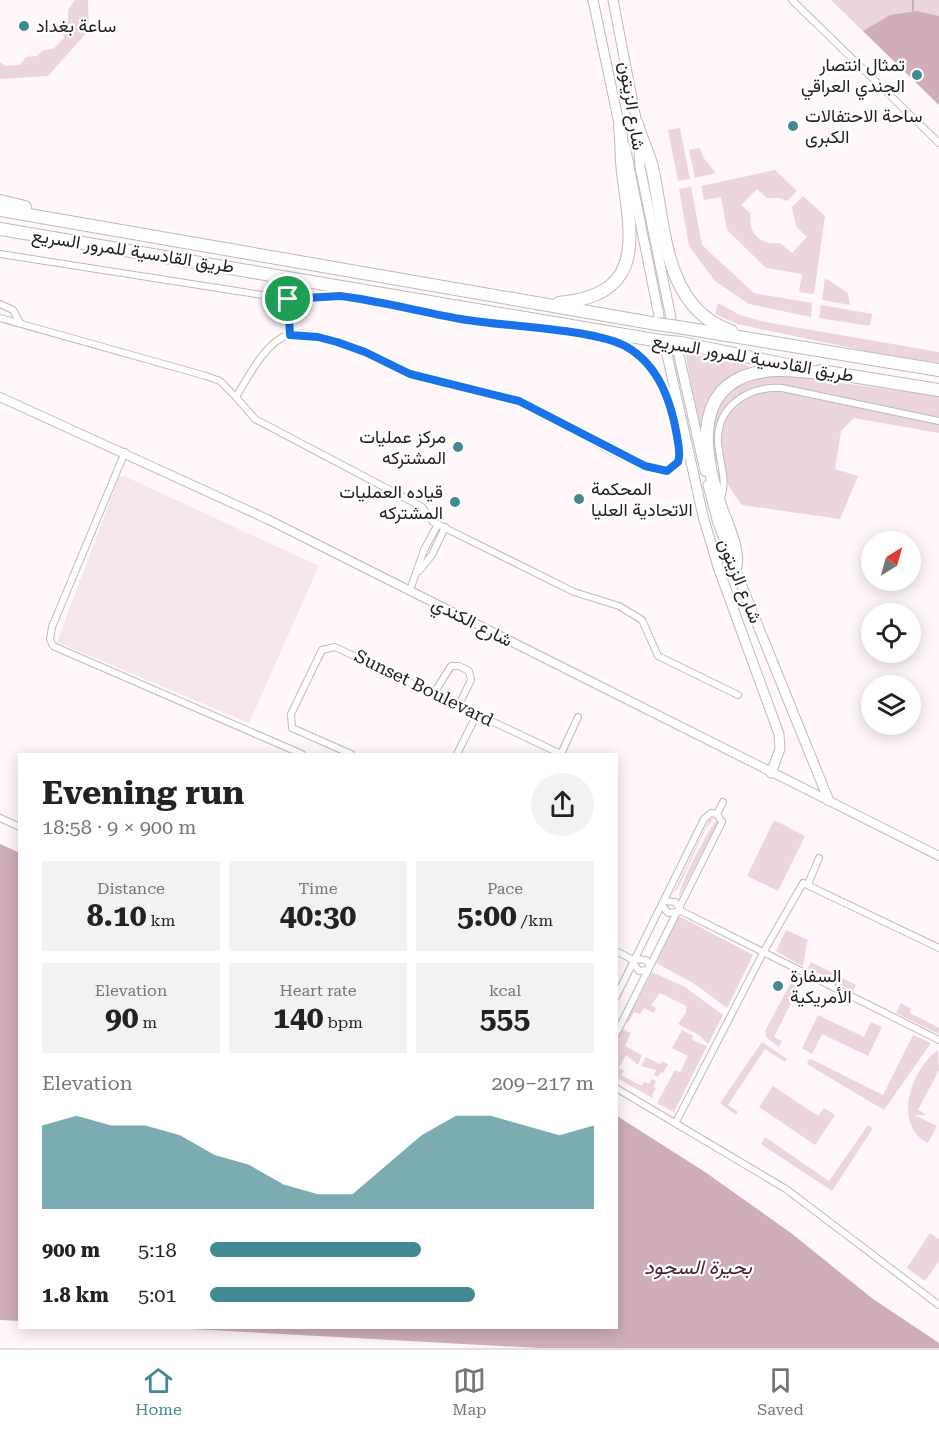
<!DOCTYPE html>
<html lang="en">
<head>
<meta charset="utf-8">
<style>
  :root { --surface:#fff; --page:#f2f2f2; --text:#222; --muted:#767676; --line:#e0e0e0; --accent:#428991 }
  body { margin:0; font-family:"Roboto Serif",Vazirmatn,serif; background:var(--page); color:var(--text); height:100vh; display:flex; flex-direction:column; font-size:22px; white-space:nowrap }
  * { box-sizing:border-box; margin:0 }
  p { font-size:20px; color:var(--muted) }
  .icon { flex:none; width:33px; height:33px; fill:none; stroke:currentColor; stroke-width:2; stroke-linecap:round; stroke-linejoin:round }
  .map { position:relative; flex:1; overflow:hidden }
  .panel { position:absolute; left:18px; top:753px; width:600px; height:576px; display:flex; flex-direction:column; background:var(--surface); border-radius:0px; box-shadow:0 3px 15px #0003 }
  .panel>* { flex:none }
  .needle { width:39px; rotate:37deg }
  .controls { position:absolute; left:861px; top:531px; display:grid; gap:12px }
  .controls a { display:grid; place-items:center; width:60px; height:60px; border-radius:50%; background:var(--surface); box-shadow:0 3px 15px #0003; font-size:30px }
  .pin { position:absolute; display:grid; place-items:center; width:51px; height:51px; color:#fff; margin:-26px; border:3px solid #fff; border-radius:50%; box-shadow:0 2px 6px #0007 }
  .round { display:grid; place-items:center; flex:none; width:63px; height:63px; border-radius:32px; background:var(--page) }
  .head { display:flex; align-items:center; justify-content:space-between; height:102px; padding:0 24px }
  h1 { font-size:33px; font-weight:700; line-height:45px }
  .metrics { display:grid; grid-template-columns:repeat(3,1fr); gap:9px; height:102px; padding:6px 24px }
  .metrics div { display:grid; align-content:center; border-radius:0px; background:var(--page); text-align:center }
  .metrics b { font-size:30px; font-weight:700 }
  .metrics small { font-size:16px; font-weight:400 }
  .metrics p { font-size:16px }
  .chart { height:168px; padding:12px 24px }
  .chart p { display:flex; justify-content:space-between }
  .chart svg { width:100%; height:108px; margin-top:6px; fill:var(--accent); opacity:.7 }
  ul { padding:0 24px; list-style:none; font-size:20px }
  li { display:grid; grid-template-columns:96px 72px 1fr; align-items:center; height:45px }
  li i { height:15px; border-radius:8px; background:var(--accent) }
  .tab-bar { display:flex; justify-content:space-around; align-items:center; height:84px; border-top:2px solid var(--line); background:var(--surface); font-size:16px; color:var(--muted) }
  .tab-bar a { display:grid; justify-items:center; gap:3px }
  .tab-bar .active { color:var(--accent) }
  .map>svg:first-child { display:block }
</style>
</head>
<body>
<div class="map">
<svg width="939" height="1348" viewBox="0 0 939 1348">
  <rect width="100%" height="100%" fill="#fff7f9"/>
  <path fill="#f5e6ea" d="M124 476 319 566 249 723 57 642 119 477Z"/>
  <g fill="#ecd6dc">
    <path d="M75 0H88L89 30 48 76 0 79V62L5 66 20 65 26 57 37 56 43 50 53 49 64 38 62 28 68 21V10Z"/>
    <path d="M831 0H939V105Z"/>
    <path d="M680 128 690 179 678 181 668 130Z"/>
    <path d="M700 148 703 157 716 173 695 178 689 150Z"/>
    <path d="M775 170 797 191 787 201 779 198H767L757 189 741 205 751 214C747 233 761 246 780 243L792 253 807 237 796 226 792 207 803 196 825 216 814 294 799 292 802 274 766 268 727 230 721 197 704 200 701 186Z"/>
    <path d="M691 187 702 245 754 293 812 303 811 317 749 304 715 281 689 246 679 189Z"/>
    <path d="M825 278 848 293 850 305 822 300Z"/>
    <path d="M718 303 740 315 765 322 939 352V363L866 351 761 329 737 324 715 314Z"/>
    <path d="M821 305 872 314 870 326 819 318Z"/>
    <path d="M685 352 740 363 765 373 939 396V433L854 418 841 431 835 469 858 476 840 519 742 505 731 490 700 429Z"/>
    <path d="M714 818 706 828 678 888 673 894 709 820Z"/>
    <path d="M717 820V824L679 897C679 885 708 829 717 820Z"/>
    <path d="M774 820 805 836 778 891 747 876Z"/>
    <path d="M681 917 753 955 727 1008 693 983 656 963 678 918Z"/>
    <path d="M786 930 808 940C804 949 807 957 802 966L776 951Z"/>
    <path d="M811 962 856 985 853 991 808 968Z"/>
    <path d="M652 972 685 987 723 1015 708 1044 699 1035 678 1024 686 1013V1006L660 993 651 1005 656 1008 654 1013 644 1008 640 1014 634 1012 628 1023 626 1022Z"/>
    <path d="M794 977 802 981 774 1037 782 1041 779 1047 766 1037 765 1031Z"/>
    <path d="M901 1003 911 1009 910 1013 939 1028V1034L896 1013Z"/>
    <path d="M818 1015 864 1037 871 1022 882 1027 868 1056 822 1034 812 1054 802 1048Z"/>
    <path d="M622 1029 631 1033 625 1046 642 1055 638 1065 626 1055 619 1068 624 1071 621 1075 642 1086 644 1082 649 1084 652 1079 656 1081 653 1087 656 1088 652 1095 654 1099 617 1078V1039Z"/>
    <path d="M682 1030 693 1036 692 1040 707 1046 674 1112 657 1103 675 1070 680 1072 688 1056 672 1048Z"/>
    <path d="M913 1035 931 1043 884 1110 807 1064 809 1059 813 1060 883 1095Z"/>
    <path d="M762 1042 787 1059 785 1062 765 1049 728 1105 738 1112 736 1115 720 1103Z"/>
    <path d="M938 1050 939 1070 918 1110 927 1115H914L937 1126 928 1143C892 1125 911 1069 938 1050Z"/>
    <path d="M646 1057 660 1064 662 1061 668 1064 663 1073 661 1072 658 1077 654 1075 656 1070 641 1066Z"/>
    <path d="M773 1086 818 1116 824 1108 835 1115 815 1145 759 1107Z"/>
    <path d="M868 1125 873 1128 832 1191 761 1144 765 1137 829 1181Z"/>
    <path d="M930 1233 939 1239V1261L925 1281 907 1268Z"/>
  </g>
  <g fill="#cfaeb8">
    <path d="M917 11 939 16V105L863 31 890 15Z"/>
    <path d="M0 844 20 853 19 1321 0 1320Z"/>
    <path d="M617 1116 705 1172 791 1233 873 1299 939 1343V1348H539L173 1328H616Z"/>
  </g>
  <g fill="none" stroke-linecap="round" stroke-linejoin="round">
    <path stroke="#cfaeb8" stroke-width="2" d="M913 0V11"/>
    <g stroke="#c0b9bb" stroke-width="8">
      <g id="minor">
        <path d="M792 0 939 143"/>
        <path d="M0 254 288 299 290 335"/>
        <path d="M288 299C306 297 325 294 343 296 383 299 423 312 463 319 503 326 597 329 628 348 659 368 671 402 677 436 679 450 683 465 667 471 612 462 569 421 519 401 483 387 443 388 408 373 376 360 324 326 288 335 266 341 247 379 236 397L255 419 422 507 433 522 574 592 619 606 642 620 658 656 738 695"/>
        <path d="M0 304 13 310 20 323"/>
        <path d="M0 318 206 376 220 381 236 397"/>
        <path d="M125 452 52 627 50 639 53 646 302 754"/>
        <path d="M719 501C730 483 718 460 718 441 717 405 750 386 782 388L939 421"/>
        <path d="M419 571 432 555 445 527"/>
        <path d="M410 590 424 550 438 524"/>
        <path d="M434 693 451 666H459L469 671 471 680 459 705"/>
        <path d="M351 754 292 728 291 714 322 650 335 647 561 754"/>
        <path d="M457 754 477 714"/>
        <path d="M561 754 578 717"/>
        <path d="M717 814 723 802"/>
        <path d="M0 818 20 827"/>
        <path d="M808 884 819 858"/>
        <path d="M664 901 675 902 680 908"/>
        <path d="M662 905 668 913 678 912"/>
        <path d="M679 910 939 1040"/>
        <path d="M616 951 635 961"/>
        <path d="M635 959 646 960 650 966"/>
        <path d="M633 963 639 971 648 970"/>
        <path d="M616 997 704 819 711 813 717 814 722 822 616 1034"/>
        <path d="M616 1088 786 1189 939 1305"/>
        <path d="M676 1122 764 951 803 883 939 948"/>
      </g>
    </g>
    <g stroke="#c0b9bb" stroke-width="10">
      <path id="tertiary" d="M0 397 267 519 939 856"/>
    </g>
    <g stroke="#c0b9bb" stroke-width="11">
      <g id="secondary">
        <path d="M593 0 621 133"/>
        <path d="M613 0 637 124 640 167 671 318"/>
        <path d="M625 146 659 316"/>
        <path d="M666 350 703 516 718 567 779 734 780 749 771 773"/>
        <path d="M678 351 705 471"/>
        <path d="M708 485 718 523 735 569 829 801"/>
      </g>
    </g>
    <g stroke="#c0b9bb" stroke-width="14">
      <g id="motorway">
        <path d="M637 124C641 139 648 152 652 167 665 225 663 308 731 331"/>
        <path d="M0 201 25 207"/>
        <path d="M0 210 657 324"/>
        <path d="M0 229 660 341"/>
        <path d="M559 303C647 295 631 237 623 172 621 157 622 142 620 127"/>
        <path d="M678 327 939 370"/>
        <path d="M681 343 792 366"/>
        <path d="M821 371 939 390"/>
        <path d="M735 569C740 550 727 526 721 508 705 461 689 389 755 373 777 367 804 372 828 373"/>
      </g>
    </g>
    <use href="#minor" stroke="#fff" stroke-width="6"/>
    <use href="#tertiary" stroke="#fff" stroke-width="8"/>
    <use href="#secondary" stroke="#fff" stroke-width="9"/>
    <use href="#motorway" stroke="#fff" stroke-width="12"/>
    <g stroke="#c0b9bb" stroke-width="14" stroke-linecap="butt">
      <g id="motorway-bridge">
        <path d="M657 324 678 327"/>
        <path d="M660 341 681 343"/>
      </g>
    </g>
    <use href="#motorway-bridge" stroke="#fff" stroke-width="12"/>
  </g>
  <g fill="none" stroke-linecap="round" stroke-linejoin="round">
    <g stroke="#fff" stroke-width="12">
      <path id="route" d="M340 296C381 301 421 312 461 319 504 327 593 328 627 347 659 366 671 401 677 436 678 444 681 454 678 462L667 471 645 466 519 401 410 374 365 352 337 342 318 337 290 335 288 299Z"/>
    </g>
    <use href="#route" stroke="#1a73e8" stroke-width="8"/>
  </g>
  <g fill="#428991" stroke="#fff" stroke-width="2">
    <circle cx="24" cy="26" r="6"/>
    <circle cx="917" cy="75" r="6"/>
    <circle cx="793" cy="126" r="6"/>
    <circle cx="458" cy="447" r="6"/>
    <circle cx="579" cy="499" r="6"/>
    <circle cx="455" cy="502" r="6"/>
    <circle cx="778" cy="986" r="6"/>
  </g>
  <g text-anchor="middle" stroke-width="4.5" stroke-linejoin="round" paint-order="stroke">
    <g font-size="18" fill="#232021" stroke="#fff" text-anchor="start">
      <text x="36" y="32">ساعة بغداد</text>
      <text x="905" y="71" text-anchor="end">تمثال انتصار<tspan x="905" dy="21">الجندي العراقي</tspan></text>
      <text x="805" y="122">ساحة الاحتفالات<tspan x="805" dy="21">الكبرى</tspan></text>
      <text x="446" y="443" text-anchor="end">مركز عمليات<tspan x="446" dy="21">المشتركه</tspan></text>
      <text x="591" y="495">المحكمة<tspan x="591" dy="21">الاتحادية العليا</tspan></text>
      <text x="443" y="498" text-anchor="end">قياده العمليات<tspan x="443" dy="21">المشتركه</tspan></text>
      <text x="790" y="982">السفارة<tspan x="790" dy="21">الأمريكية</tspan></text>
    </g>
    <g font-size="18" fill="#232021" stroke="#fff">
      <text transform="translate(632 106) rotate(81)" y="6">شارع الزيتون</text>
      <text transform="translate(133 251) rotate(9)" y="6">طريق القادسية للمرور السريع</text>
      <text transform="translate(753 358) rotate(10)" y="6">طريق القادسية للمرور السريع</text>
      <text transform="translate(740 581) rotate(68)" y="6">شارع الزيتون</text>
      <text transform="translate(472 622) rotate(27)" y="6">شارع الكندي</text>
      <text transform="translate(424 688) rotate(26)" y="6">Sunset Boulevard</text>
    </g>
    <g font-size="20" font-style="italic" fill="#4a1d2e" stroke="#fff">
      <text x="698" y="1274">بحيرة السجود</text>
    </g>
  </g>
</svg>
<div class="controls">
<a><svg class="needle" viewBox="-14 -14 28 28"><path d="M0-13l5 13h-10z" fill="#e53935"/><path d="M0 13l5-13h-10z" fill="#767676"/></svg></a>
<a><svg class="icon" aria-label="locate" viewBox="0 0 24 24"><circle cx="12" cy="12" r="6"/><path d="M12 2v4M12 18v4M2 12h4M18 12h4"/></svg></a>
<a><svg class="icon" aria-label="layers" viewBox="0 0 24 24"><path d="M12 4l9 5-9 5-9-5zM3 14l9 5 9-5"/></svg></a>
</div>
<div class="pin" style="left:288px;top:299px;background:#1e9e55"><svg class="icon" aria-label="arrive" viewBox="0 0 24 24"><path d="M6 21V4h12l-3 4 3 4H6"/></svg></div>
<section class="panel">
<div class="head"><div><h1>Evening run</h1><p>18:58 · 9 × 900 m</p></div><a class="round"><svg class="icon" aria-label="share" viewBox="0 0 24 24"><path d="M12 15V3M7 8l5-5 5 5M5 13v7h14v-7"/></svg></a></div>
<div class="metrics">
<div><p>Distance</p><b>8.10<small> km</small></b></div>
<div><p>Time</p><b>40:30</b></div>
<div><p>Pace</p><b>5:00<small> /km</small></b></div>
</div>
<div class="metrics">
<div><p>Elevation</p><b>90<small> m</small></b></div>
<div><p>Heart rate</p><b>140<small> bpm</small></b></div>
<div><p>kcal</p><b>555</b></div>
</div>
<div class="chart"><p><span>Elevation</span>209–217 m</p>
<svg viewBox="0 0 160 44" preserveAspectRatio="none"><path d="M0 44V10L10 6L20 10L30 10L40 14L50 22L60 26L70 34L80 38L90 38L100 26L110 14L120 6L130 6L140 10L150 14L160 10V44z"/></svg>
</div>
<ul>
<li><b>900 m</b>5:18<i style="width:55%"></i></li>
<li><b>1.8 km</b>5:01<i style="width:69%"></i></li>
</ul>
</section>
</div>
<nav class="tab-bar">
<a class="active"><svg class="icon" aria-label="home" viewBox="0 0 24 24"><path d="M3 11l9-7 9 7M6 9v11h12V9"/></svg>Home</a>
<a><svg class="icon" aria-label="map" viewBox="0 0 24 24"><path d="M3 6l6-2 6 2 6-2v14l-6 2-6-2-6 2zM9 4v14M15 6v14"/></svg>Map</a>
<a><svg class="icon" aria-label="saved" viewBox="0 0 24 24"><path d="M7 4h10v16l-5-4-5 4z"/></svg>Saved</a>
</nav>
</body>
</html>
